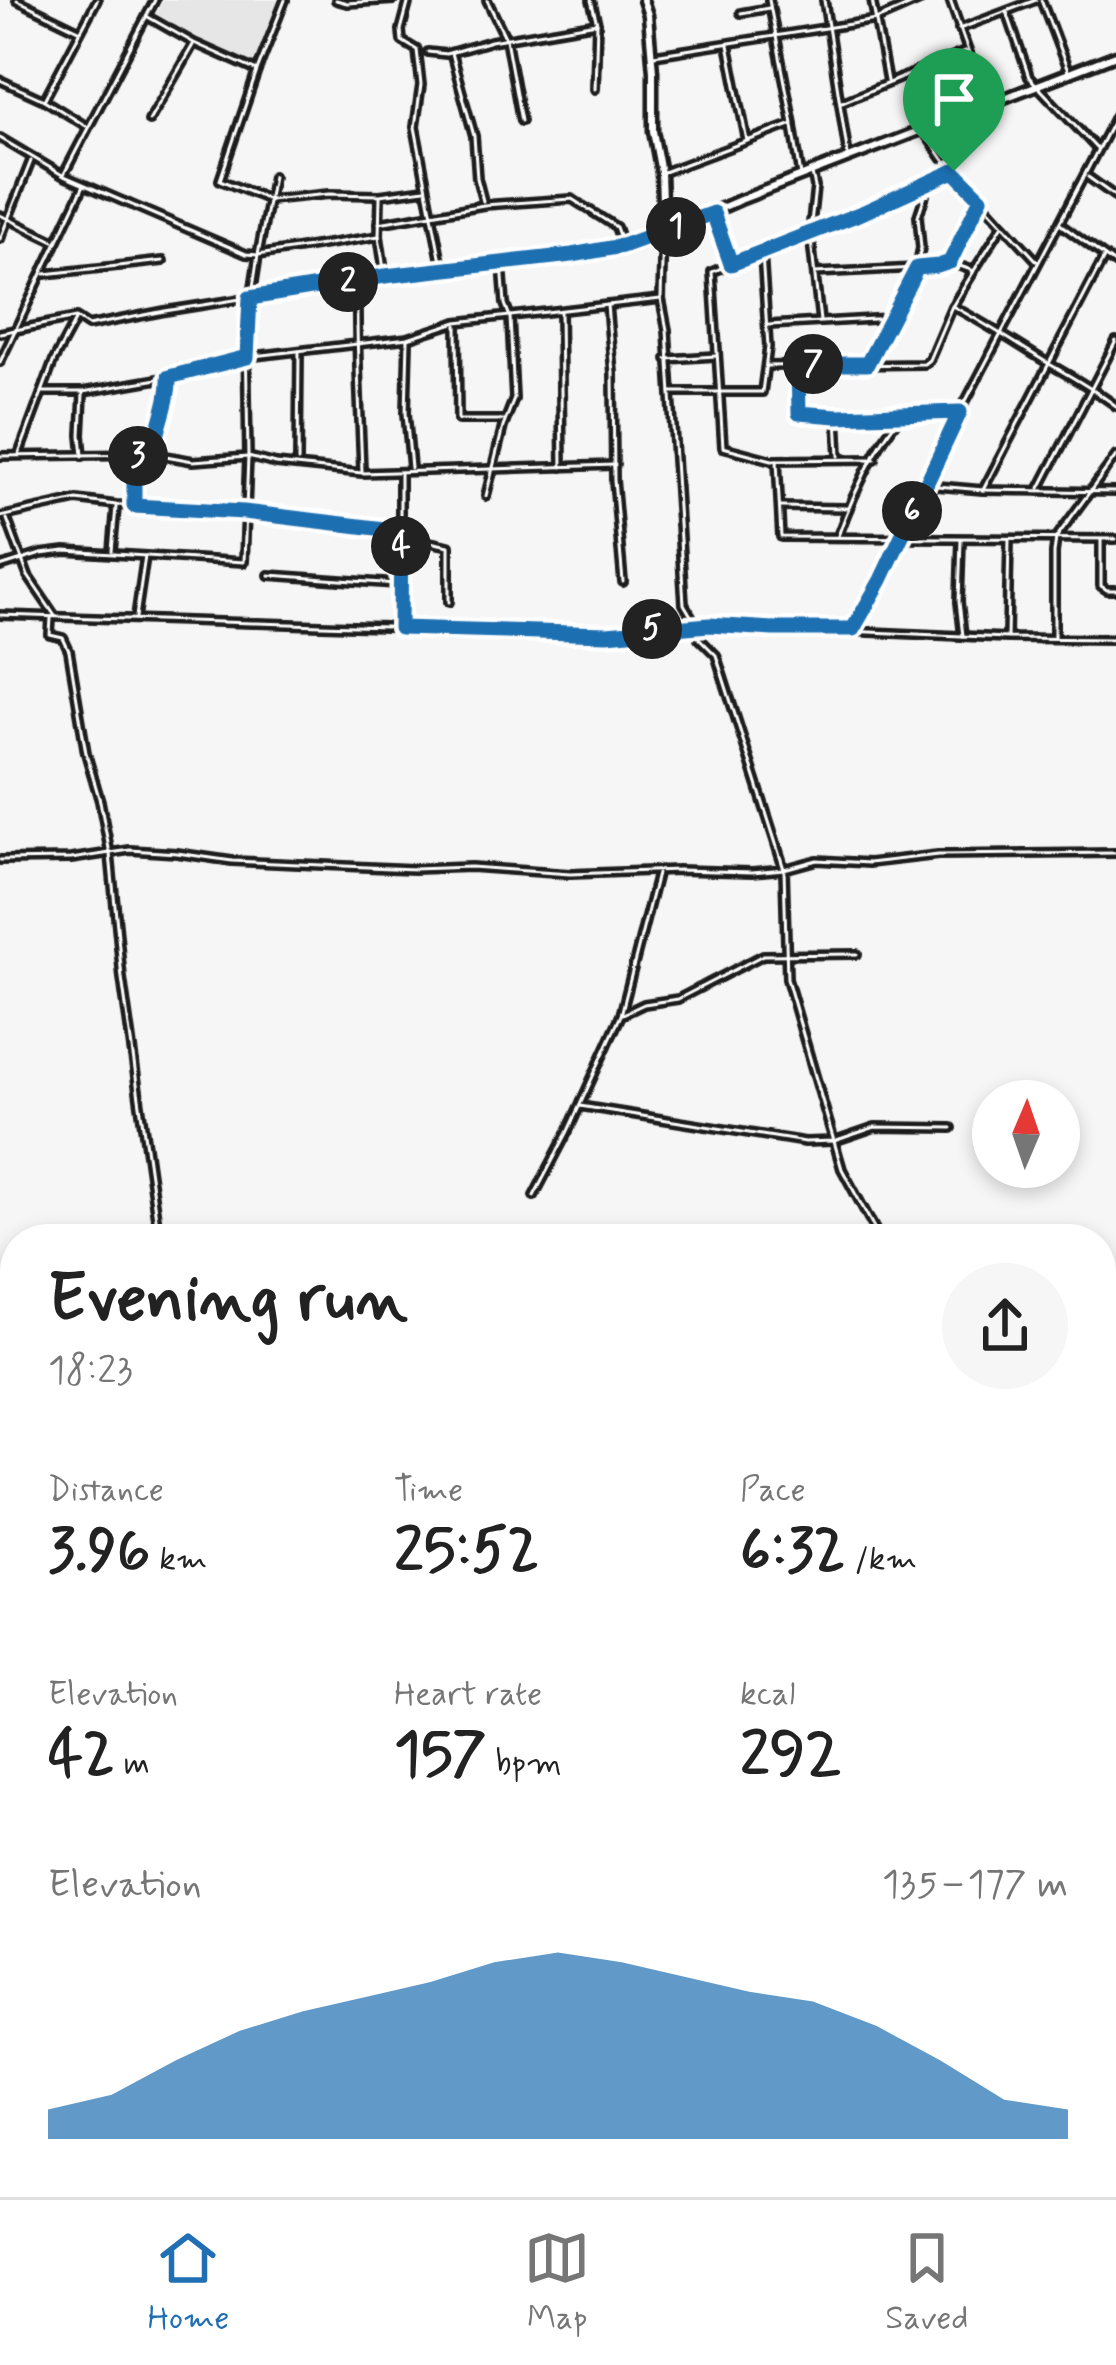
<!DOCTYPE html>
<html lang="en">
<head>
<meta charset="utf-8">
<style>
  :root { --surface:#fff; --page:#f6f6f6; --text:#222; --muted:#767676; --line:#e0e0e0; --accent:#1f6fb2 }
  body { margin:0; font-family:Mynerve,sans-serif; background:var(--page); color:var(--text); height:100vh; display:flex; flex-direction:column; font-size:45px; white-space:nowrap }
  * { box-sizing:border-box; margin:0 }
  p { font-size:39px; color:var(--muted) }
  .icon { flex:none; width:66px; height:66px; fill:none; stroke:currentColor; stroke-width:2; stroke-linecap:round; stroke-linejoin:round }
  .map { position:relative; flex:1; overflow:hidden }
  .sheet { position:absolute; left:0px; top:1224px; width:1116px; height:975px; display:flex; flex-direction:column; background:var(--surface); border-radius:48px 48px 0 0; box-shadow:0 6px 18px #0003 }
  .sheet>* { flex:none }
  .needle { width:78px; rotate:2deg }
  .controls { position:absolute; left:972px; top:1080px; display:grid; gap:24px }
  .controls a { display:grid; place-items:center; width:108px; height:108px; border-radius:50%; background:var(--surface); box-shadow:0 6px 18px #0003; font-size:60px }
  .pin { position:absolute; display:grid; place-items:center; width:102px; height:102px; color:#fff; margin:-123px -51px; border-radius:50% 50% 50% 0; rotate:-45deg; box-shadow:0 0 12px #0007 }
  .pin .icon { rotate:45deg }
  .km { position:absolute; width:60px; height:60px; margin:-30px; border-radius:50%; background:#222; color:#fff; font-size:33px; line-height:60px; text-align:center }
  .round { display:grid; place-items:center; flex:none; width:126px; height:126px; border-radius:63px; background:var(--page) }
  .headline { display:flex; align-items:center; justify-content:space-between; height:204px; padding:0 48px }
  h1 { font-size:66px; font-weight:700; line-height:90px }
  .metrics { display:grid; grid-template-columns:repeat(3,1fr); gap:18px; height:204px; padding:12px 48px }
  .metrics div { display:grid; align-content:center }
  .metrics b { font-size:60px; font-weight:700 }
  .metrics small { font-size:33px; font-weight:400 }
  .metrics p { font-size:33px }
  .chart { height:336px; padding:24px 48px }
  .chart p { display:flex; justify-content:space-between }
  .chart svg { width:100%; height:216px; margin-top:12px; fill:var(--accent); opacity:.7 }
  .tab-bar { display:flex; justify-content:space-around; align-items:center; height:168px; border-top:3px solid var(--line); background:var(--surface); font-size:33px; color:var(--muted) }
  .tab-bar a { display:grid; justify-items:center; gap:6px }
  .tab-bar .active { color:var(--accent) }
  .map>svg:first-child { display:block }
</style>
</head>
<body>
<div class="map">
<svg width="1116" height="2197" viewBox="0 0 1116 2197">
  <rect width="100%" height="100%" fill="#f6f6f6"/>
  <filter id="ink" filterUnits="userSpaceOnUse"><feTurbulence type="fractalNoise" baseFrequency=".00833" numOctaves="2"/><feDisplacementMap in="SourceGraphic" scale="24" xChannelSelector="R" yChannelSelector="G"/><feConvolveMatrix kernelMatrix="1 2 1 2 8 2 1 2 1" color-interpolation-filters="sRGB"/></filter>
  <g filter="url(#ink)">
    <path fill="#e6e6e6" d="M163 0H280L255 66 197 41 155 16Z"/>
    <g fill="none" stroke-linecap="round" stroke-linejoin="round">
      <g stroke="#1c1c1c" stroke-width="12">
        <g id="minor">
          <path d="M17 0 79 30"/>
          <path d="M336 0 347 3 394 0"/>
          <path d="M409 0 401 30 402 41 417 50 421 85 415 127 442 267"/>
          <path d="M487 0 506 39 521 121"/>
          <path d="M591 0 597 23 595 89"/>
          <path d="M824 0 848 156"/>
          <path d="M872 0 887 81"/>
          <path d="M950 0 987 105"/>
          <path d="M1041 0 1068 71"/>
          <path d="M1007 12 1029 77 1096 148"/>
          <path d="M741 13 769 8"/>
          <path d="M148 17 194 43 257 71 285 0"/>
          <path d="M959 29 1036 0"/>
          <path d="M728 45 747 141"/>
          <path d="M428 52 446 54 491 41 597 23"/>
          <path d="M451 53 474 136 477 178 483 201"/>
          <path d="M654 55 876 20 922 0"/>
          <path d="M257 71 220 180 269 200 329 194 380 195 425 189"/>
          <path d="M0 80 44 100 86 126"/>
          <path d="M44 100 97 0"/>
          <path d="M842 102 967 51"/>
          <path d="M149 121 193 45"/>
          <path d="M793 126 801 176"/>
          <path d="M923 130 943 159 1038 262"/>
          <path d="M0 138 64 176 246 254 258 255 379 236"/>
          <path d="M661 173 793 124 769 0"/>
          <path d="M64 174 155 0"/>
          <path d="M812 174 815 187 810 232 820 321"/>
          <path d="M1088 177 1116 197"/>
          <path d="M380 197 379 236 385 276"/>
          <path d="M714 214 731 262"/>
          <path d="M0 215 54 241"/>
          <path d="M379 223 484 205 572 199 616 227 622 244"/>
          <path d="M1060 224 1116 265"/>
          <path d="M0 239 31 161"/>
          <path d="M950 260 980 199"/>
          <path d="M975 269 1002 226"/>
          <path d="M815 273 917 268 938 266 949 262 974 271 953 305"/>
          <path d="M45 274 163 261"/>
          <path d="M357 289C356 350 360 410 362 471"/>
          <path d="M607 305 613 373 614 480 623 582"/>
          <path d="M560 311 562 467"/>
          <path d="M457 325 458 420H503"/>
          <path d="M769 325 891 318"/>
          <path d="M0 333 76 318 88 326 165 311 385 276 572 255 622 246 663 230 661 299 667 330 684 604 697 626 699 638 716 655 784 869 787 979 842 1169 880 1239"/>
          <path d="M408 340 406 413 411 468"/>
          <path d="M667 359 716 356"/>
          <path d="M0 362 84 185"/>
          <path d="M867 365 915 276 921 248 918 216 928 186"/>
          <path d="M766 366 924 364 929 360 952 306C987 324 1018 345 1051 365 1074 378 1095 390 1116 406"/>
          <path d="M798 366 799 413 837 416 958 412"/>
          <path d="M44 392H83L169 377 246 357 408 338 457 322 661 299"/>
          <path d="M671 392H762L768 347 762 254"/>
          <path d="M83 394 81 435 83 456"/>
          <path d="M837 417 839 456"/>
          <path d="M155 452C156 427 169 404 169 379"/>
          <path d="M19 454 54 360 76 319"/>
          <path d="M0 456 155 454 193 461 248 457 276 464 362 473 615 465"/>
          <path d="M875 459 772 460 723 447 712 272C792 237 875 209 954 171"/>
          <path d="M777 460 781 537 1116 539"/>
          <path d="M298 461 299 351"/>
          <path d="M926 485 983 490 1116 492"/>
          <path d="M1040 488 1116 341"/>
          <path d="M983 490 1104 258"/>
          <path d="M486 496 503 427 514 399 510 317 505 304 502 264"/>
          <path d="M135 503V458"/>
          <path d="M780 507 846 508"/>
          <path d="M0 517 77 500 116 505 244 512 401 531 425 541 449 546V602"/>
          <path d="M7 519 28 576 55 616"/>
          <path d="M838 536C851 499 877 442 903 413"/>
          <path d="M961 539 959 602 963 636"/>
          <path d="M1101 540V586L1107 590H1116"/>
          <path d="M112 551 116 507"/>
          <path d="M0 567 41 554 65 551 244 562 248 457 246 333 258 255 273 176"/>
          <path d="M269 575 397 584"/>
          <path d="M0 615 607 634 709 625 1007 638 1116 639"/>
          <path d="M136 617 145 556"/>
          <path d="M51 618 50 635 63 638 69 651 86 753 100 801 110 854 122 978 159 1239"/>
          <path d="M400 626V474"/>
          <path d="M854 628 881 580 960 412 1116 115"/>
          <path d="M1007 637 1009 539"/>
          <path d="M1054 638V553L1056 538 1116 456"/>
          <path d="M0 860 71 859 130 850 177 853 232 861 414 869 471 867 570 874 678 870 752 872 784 869 817 860 869 863 938 855 1116 853"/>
          <path d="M623 1014 644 1004 678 999 763 955 857 954"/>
          <path d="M580 1106 805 1142 834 1141 875 1127 952 1128"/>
          <path d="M534 1196 568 1131 621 1015 657 874"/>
          <path d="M1101 1511 1116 1516"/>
          <path d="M1101 1656 1116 1685"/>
          <path d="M299 2184 303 2197"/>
        </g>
      </g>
      <g stroke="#1c1c1c" stroke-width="15">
        <g id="tertiary">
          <path d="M643 0 648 15 653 71V131L661 173 663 230 680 226 740 200 1116 55"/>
          <path d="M0 2019 15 2024"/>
          <path d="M1101 2156H1116"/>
        </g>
      </g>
      <use href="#minor" stroke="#fff" stroke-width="3"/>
      <use href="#tertiary" stroke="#fff" stroke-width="6"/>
    </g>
  </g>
  <g fill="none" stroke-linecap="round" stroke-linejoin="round" filter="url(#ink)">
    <g stroke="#fff" stroke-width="24">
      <path id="route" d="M954 171 981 198 950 262 938 266 917 268 867 364H798L799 413 837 416 960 412 881 580 853 629H773L709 625 607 634 400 628 401 531 244 512 134 506V457L154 454C156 428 170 404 169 377L247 357 250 298 385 276 572 255 622 246 713 213 731 264 864 212Z"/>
    </g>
    <use href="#route" stroke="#1f6fb2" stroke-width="15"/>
  </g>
</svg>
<div class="controls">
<a><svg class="needle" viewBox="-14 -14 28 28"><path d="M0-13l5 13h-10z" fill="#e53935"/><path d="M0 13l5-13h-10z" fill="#767676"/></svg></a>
</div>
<div class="pin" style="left:954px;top:171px;background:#1e9e55"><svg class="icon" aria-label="arrive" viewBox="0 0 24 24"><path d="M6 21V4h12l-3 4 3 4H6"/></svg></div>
<b class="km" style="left:676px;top:227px">1</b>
<b class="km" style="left:348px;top:282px">2</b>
<b class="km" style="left:138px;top:456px">3</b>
<b class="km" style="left:401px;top:546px">4</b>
<b class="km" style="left:652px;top:629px">5</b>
<b class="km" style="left:912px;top:511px">6</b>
<b class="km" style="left:813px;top:364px">7</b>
<section class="sheet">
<div class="headline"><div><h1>Evening run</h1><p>18:23</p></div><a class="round"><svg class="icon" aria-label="share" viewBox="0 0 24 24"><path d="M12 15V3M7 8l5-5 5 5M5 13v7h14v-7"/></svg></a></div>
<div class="metrics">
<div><p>Distance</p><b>3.96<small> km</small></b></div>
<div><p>Time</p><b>25:52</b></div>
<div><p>Pace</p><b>6:32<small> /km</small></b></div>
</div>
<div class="metrics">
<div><p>Elevation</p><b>42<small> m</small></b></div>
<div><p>Heart rate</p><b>157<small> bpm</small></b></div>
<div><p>kcal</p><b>292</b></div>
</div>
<div class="chart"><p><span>Elevation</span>135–177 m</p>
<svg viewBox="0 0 160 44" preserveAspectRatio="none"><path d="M0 44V38L10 35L20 28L30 22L40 18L50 15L60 12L70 8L80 6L90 8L100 11L110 14L120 16L130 21L140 28L150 36L160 38V44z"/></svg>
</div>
</section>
</div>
<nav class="tab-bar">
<a class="active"><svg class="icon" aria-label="home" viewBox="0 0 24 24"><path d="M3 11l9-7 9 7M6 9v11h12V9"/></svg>Home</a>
<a><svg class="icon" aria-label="map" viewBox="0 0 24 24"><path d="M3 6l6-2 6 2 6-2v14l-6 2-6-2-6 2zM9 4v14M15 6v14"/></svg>Map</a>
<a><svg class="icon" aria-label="saved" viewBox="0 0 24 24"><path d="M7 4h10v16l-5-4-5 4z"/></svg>Saved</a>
</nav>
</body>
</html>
